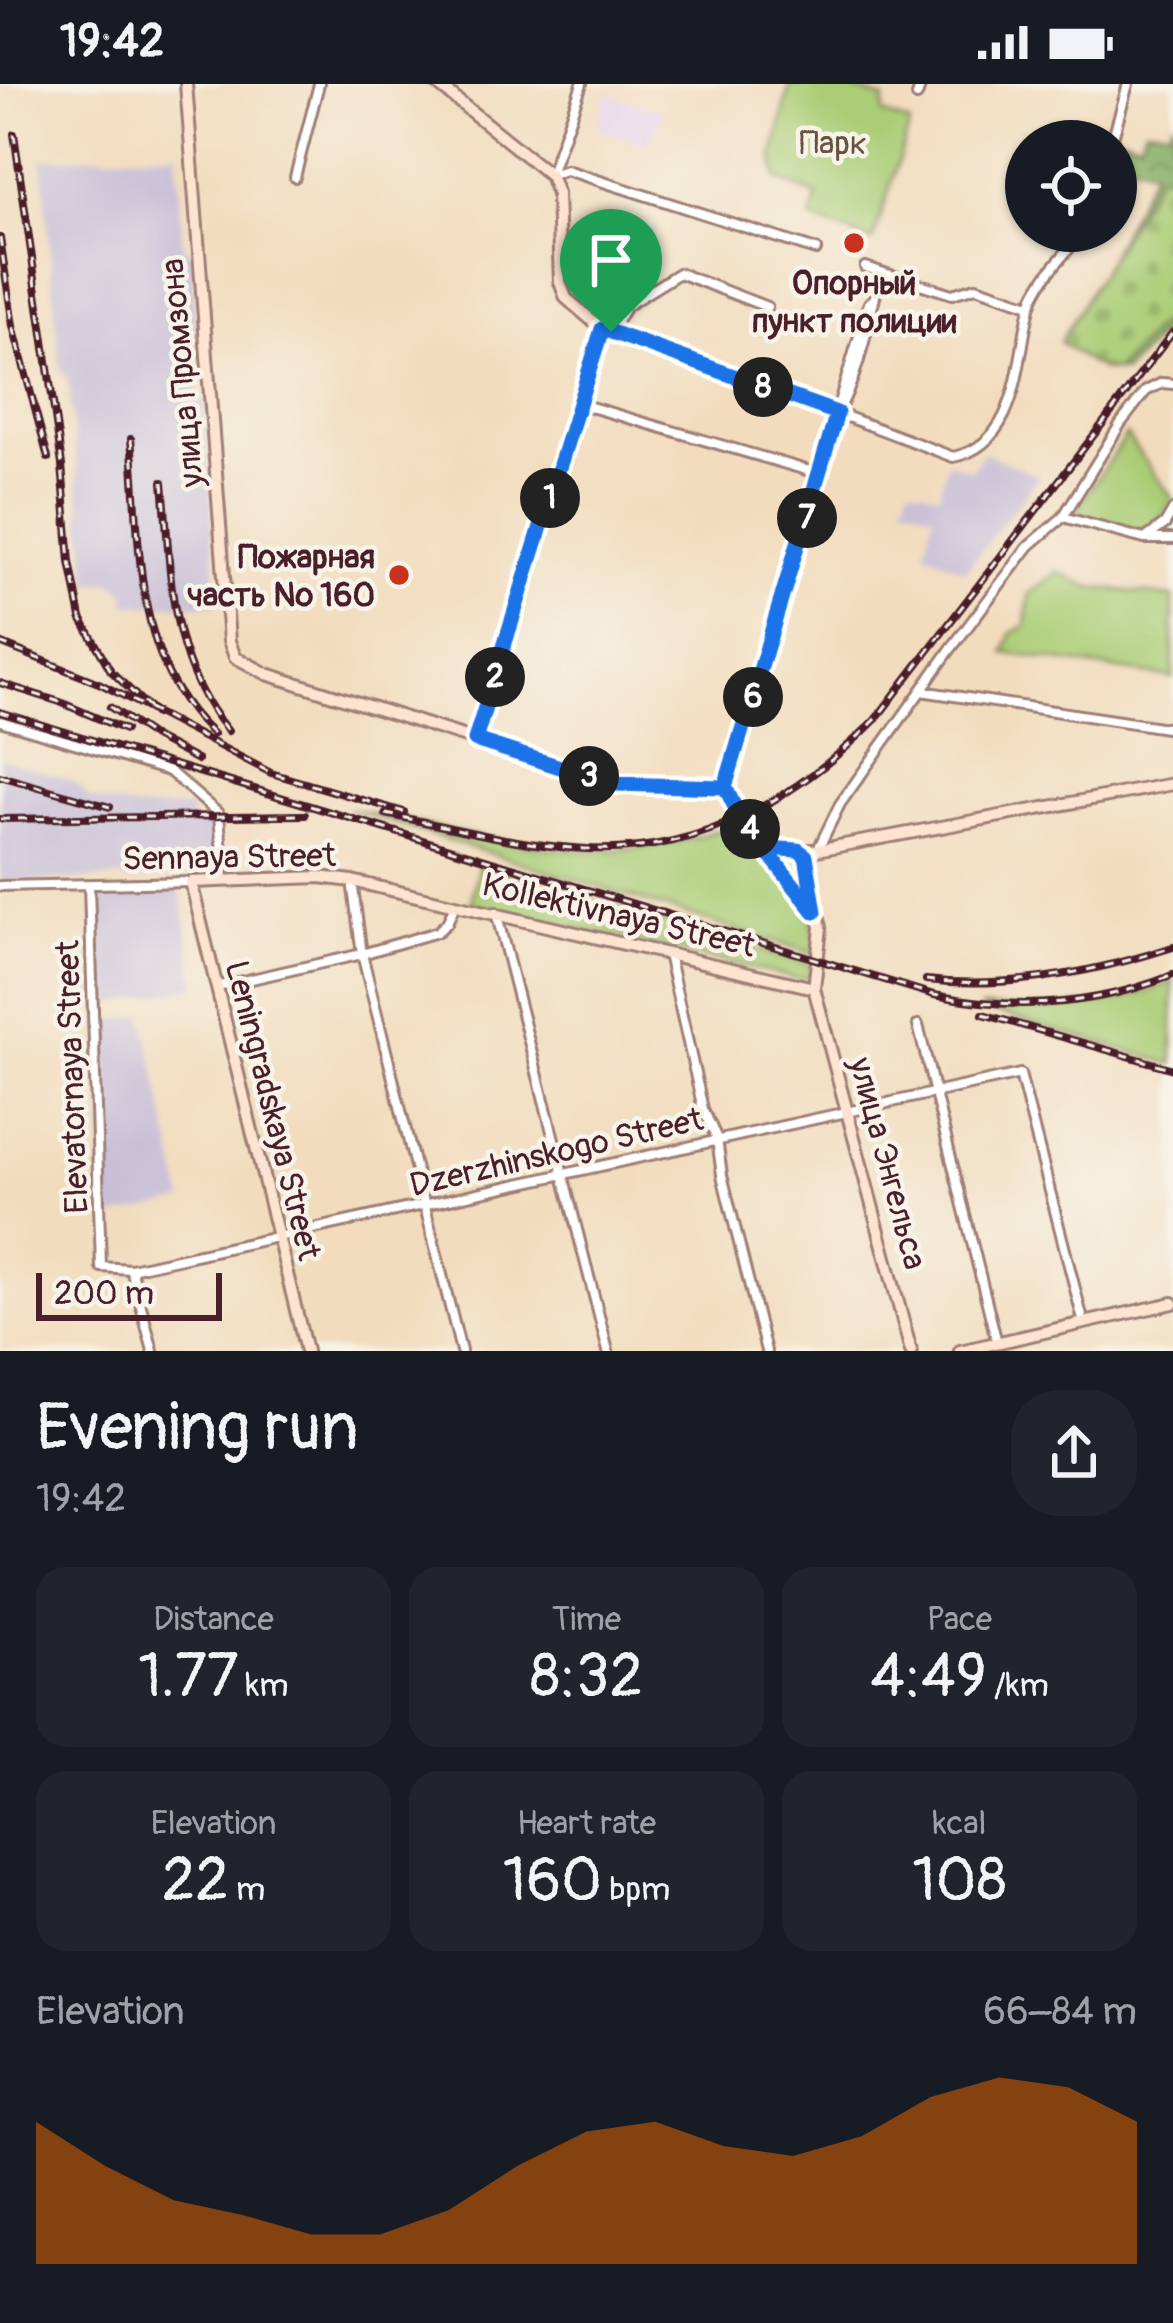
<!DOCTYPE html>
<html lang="en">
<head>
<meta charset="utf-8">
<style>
  :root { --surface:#171b24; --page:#20242c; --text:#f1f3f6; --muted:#9ea1a6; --accent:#b45309 }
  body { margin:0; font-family:Pangolin,sans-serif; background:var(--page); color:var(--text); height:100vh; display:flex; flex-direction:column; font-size:45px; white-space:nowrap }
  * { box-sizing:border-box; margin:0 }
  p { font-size:39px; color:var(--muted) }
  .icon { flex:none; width:66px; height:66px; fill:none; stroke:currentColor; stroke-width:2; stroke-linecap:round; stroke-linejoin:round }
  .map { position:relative; height:1267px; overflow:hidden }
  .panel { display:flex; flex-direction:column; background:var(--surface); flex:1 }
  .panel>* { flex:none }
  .controls { position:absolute; left:1005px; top:36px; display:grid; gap:24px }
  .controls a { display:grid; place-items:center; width:132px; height:132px; border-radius:50%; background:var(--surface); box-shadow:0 3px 9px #0004; font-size:60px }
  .scale { position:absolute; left:36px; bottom:30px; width:186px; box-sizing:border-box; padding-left:12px; border:6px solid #4a1f2b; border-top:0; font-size:33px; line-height:42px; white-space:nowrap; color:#4a1f2b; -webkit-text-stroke:9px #f7f3e8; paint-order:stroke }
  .pin { position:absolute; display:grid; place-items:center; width:102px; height:102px; color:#fff; margin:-123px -51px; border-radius:50% 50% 50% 0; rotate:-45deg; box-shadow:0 0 12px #0007 }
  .pin .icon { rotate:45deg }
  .km { position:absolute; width:60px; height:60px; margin:-30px; border-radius:50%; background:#222; color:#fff; font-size:33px; line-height:60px; text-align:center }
  .round { display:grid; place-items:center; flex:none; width:126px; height:126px; border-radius:48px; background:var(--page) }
  .overview { display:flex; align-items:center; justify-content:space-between; height:204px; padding:0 36px }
  h1 { font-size:66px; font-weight:600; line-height:90px }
  .figures { display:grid; grid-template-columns:repeat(3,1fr); gap:18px; height:204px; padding:12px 36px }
  .figures div { display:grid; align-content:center; border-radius:30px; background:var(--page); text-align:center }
  .figures b { font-size:60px; font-weight:600 }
  .figures small { font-size:33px; font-weight:400 }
  .figures p { font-size:33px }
  .chart { height:336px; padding:24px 36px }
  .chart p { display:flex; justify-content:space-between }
  .chart svg { width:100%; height:216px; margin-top:12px; fill:var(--accent); opacity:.7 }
  .status { display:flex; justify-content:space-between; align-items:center; height:84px; padding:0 60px; background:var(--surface); direction:ltr }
  .status svg { height:33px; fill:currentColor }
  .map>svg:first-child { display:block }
</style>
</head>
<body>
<div class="status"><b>19:42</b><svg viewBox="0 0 49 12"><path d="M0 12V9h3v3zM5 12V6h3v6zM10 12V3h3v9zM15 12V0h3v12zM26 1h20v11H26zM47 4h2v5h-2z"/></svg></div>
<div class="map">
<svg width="1173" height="1267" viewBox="0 0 1173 1267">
  <defs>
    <pattern id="forest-crowns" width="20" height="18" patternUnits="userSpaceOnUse" patternTransform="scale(3)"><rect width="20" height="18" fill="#87b067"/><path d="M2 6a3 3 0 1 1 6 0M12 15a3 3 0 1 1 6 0" fill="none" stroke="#708f55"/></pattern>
    <pattern id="cemetery-stones" width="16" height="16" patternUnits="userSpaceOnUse" patternTransform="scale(3)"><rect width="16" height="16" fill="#aacd76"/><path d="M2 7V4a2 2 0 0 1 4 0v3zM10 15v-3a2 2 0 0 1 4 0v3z" fill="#94b066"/></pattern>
  </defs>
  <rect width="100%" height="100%" fill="#f7f3e8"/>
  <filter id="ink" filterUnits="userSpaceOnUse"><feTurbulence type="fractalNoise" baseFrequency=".00833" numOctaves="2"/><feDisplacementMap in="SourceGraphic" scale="24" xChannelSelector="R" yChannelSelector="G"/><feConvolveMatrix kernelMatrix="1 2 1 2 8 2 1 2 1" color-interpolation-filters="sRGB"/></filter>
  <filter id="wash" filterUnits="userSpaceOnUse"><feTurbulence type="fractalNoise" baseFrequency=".004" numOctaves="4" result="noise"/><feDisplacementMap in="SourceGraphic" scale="48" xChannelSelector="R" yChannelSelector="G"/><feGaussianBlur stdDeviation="2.7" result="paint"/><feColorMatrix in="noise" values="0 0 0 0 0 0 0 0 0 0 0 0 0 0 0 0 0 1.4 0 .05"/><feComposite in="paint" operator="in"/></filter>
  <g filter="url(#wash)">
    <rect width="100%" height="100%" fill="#f2dcbd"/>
    <path fill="#e8d2ee" d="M607 9 663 27 650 60 597 46Z"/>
    <g fill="#c9bfd7">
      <path d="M177 68 183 165 192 166 198 310 205 319 217 521H125L127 509 112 498 89 500 68 296 60 286 42 75Z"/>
      <path d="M983 368 1039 392 965 487 925 467 934 430 904 419 910 402 939 410 947 378 972 386Z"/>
      <path d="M0 674 75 698 89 714 138 725 191 724 192 740 216 738 219 791 0 798Z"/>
      <path d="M180 805 197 902 94 924 93 808Z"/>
      <path d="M143 931 184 1117 104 1135 101 938Z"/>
    </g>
    <g fill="#aacd76" stroke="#7a7650" stroke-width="3">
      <path d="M790 0H836L884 15 883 30 910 40 873 157 811 135 818 112 777 95 774 73Z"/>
      <path d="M1126 351 1173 415 1160 436 1143 448 1074 429Z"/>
      <path d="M1058 488 1091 503 1173 513V594L1005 569 1012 548 1026 542 1029 510Z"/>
      <path d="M348 725C494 751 586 794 734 741L737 747 743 745C766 781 827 823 814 870Z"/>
      <path d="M479 781 811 881 809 893 797 895 471 819Z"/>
      <path d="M1173 897V980L980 924C1046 925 1112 926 1173 897Z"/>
    </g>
    <path fill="url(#forest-crowns)" stroke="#686849" stroke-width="3" d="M1173 36V238L1124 288 1101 286 1080 231 1153 86 1116 73 1118 52 1140 57 1145 43 1170 45Z"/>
    <path fill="url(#cemetery-stones)" stroke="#7a7650" stroke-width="3" d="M1159 89 1173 92V226L1115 287 1092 281 1060 258Z"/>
  </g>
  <g filter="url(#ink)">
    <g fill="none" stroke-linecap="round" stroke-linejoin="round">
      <g stroke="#9e7e74" stroke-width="14">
        <g id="street">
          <path d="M917 12 921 0"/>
          <path d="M1112 57 1128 0"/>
          <path d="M550 90 582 0"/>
          <path d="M550 91 566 86 816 166"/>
          <path d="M295 93 319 0"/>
          <path d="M865 183 952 210 976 203 1030 221"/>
          <path d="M611 248 626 222 679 189 767 223"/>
          <path d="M577 319 820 390"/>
          <path d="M838 322 869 219 873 216"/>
          <path d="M837 329 953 373C1020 360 1017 274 1030 224 1037 196 1067 169 1084 147"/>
          <path d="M837 329C862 286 868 235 881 189"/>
          <path d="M1063 433 1144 455H1173"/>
          <path d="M1146 454 1165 440 1173 426"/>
          <path d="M921 607 1173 645"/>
          <path d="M0 637 169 687 219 730 224 797"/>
          <path d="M475 656 602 245"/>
          <path d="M818 765 840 720 950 566 1029 462 1063 433 1121 339 1146 307 1162 299 1173 300"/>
          <path d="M352 797 362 870 461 1267"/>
          <path d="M89 801 101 1183 131 1185 1020 990 1084 1240"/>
          <path d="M0 802 191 798"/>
          <path d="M496 828 608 1267"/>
          <path d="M668 870 703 1025 717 1055 722 1091 766 1267"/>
          <path d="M216 903 362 870 437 848 447 839 455 821"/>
          <path d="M918 941 997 1259"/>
          <path d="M131 1185 153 1267"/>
        </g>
      </g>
      <g stroke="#9e7e74" stroke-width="16">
        <g id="secondary">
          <path d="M186 0 229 557 235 573 267 590 614 700 725 703"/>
          <path d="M437 0 550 91 557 110 560 198 566 214 602 245 837 329 725 703"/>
          <path d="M725 703 741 735 782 787"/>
          <path d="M797 766H817L1173 700"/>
          <circle cx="795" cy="781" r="15"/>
          <path d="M809 786 821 844 814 904 911 1267"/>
          <path d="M787 794 813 826"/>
          <path d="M306 1267 191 798 320 793 352 797 814 904"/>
          <path d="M960 1267 1173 1219"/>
        </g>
      </g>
      <use href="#street" stroke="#fff" stroke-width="8"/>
      <use href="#secondary" stroke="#fde4d0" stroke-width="10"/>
      <g stroke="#4a1f2b" stroke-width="8">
        <g id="rail">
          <path d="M14 50 62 381 70 478 81 534 111 587 155 630"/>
          <path d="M0 154 13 242 48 374"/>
          <path d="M131 355C141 457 131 576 213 650"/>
          <path d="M163 398C171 486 167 576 228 647"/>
          <path d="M0 559 101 600 271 689 404 728"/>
          <path d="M0 599 60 618 125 646"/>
          <path d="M110 623 154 653 197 676"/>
          <path d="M0 628 934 911C1015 927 1096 922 1173 891"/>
          <path d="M0 692 110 723"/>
          <path d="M386 730C452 743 519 762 587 765 700 770 798 714 875 636L1173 248"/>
          <path d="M0 735 305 731"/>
          <path d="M926 896C1007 905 1096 888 1173 863"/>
          <path d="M983 930 1173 985"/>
        </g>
      </g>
      <use href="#rail" stroke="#f7f3e8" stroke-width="3" stroke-dasharray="9" stroke-linecap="butt"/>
    </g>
  </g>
  <g fill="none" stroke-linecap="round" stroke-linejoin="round" filter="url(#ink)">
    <g stroke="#fff" stroke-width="24">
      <path id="route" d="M611 248 602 245 475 656 614 700 725 703 741 735 815 828 806 772 798 766 764 764 741 735 725 703 837 329 611 248"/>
    </g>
    <use href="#route" stroke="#1a73e8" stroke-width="15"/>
  </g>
  <g fill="#c8321e" stroke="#f7f3e8" stroke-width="4.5">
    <circle cx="854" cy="159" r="12"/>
    <circle cx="399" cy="491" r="12"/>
  </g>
  <g text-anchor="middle" stroke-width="9" stroke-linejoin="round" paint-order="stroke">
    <g font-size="33" fill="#675342" stroke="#f7f3e8">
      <text x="833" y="70">Парк</text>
    </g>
    <g font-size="33" font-weight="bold" fill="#4a1f2b" stroke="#f7f3e8">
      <text x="854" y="210">Опорный<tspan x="854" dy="38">пункт полиции</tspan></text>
      <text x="375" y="484" text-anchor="end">Пожарная<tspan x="375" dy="38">часть № 160</tspan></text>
    </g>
    <g font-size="33" fill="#4a1f2b" stroke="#f7f3e8">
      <text transform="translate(181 289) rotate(-95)" y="12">улица Промзона</text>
      <text transform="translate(229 772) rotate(-1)" y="12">Sennaya Street</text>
      <text transform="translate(619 830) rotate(13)" y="12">Kollektivnaya Street</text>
      <text transform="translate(71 993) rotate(-92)" y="12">Elevatornaya Street</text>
      <text transform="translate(274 1026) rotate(76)" y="12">Leningradskaya Street</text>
      <text transform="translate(556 1067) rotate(-13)" y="12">Dzerzhinskogo Street</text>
      <text transform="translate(889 1079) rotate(75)" y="12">улица Энгельса</text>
    </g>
  </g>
</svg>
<div class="controls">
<a><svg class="icon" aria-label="locate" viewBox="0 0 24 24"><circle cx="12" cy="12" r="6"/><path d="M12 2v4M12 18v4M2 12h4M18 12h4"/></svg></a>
</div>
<div class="scale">200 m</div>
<div class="pin" style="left:611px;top:248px;background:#1e9e55"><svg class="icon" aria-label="arrive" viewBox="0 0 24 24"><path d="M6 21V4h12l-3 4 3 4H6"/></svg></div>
<b class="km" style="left:550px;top:414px">1</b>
<b class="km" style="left:495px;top:593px">2</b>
<b class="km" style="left:589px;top:692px">3</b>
<b class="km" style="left:750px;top:745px">4</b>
<b class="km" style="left:753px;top:613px">6</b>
<b class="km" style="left:807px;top:434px">7</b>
<b class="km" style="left:763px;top:303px">8</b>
</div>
<section class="panel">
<div class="overview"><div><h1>Evening run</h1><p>19:42</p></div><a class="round"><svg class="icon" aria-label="share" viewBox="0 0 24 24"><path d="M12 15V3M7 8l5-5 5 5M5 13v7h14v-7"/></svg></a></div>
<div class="figures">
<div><p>Distance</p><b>1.77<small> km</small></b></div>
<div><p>Time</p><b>8:32</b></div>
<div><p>Pace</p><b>4:49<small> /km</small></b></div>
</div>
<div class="figures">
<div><p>Elevation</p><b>22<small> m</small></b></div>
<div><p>Heart rate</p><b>160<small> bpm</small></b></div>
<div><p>kcal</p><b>108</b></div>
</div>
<div class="chart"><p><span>Elevation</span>66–84 m</p>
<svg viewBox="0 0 160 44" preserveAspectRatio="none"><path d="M0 44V15L10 24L20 31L30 34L40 38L50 38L60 33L70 24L80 17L90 15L100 20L110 22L120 18L130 10L140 6L150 8L160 15V44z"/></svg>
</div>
</section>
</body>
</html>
